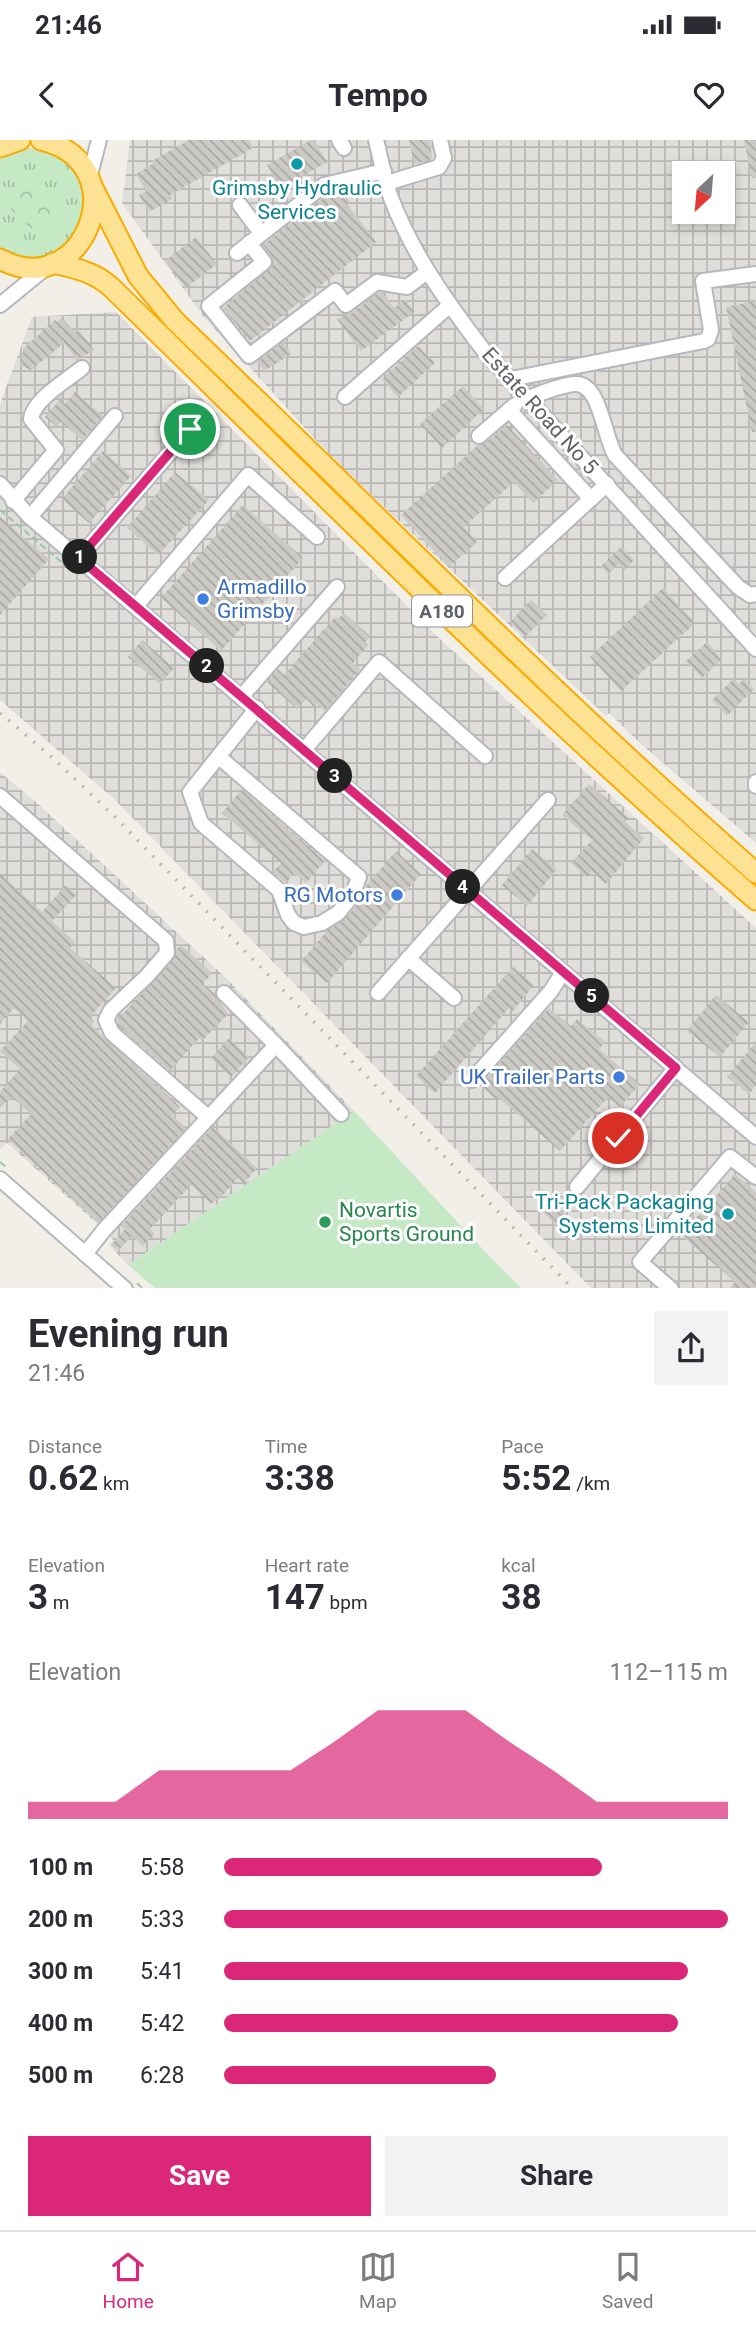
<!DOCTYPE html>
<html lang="en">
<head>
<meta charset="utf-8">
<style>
  :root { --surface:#fff; --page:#f2f2f3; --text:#2b2b33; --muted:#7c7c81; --line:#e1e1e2; --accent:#db2777 }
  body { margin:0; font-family:Roboto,sans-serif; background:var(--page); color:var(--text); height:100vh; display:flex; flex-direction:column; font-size:26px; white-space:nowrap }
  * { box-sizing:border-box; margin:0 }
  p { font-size:23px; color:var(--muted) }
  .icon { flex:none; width:38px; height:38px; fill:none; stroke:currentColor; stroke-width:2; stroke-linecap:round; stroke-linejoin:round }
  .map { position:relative; height:1148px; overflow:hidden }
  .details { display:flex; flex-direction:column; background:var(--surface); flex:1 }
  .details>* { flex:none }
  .needle { width:46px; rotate:206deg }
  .controls { position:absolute; left:672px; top:21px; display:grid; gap:14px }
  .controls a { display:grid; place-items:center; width:63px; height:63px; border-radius:0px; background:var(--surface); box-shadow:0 4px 10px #0003; font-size:35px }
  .pin { position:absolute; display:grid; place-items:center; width:60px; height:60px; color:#fff; margin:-30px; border:4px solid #fff; border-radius:50%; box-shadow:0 2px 7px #0007 }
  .km { position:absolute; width:35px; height:35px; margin:-18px; border-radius:50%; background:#222; color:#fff; font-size:19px; line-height:35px; text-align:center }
  .round { display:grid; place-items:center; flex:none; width:74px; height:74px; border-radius:0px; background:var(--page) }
  .head { display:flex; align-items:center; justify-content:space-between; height:119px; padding:0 28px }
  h1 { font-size:38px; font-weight:700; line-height:52px }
  .figures { display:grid; grid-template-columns:repeat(3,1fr); gap:10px; height:119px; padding:7px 28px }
  .figures div { display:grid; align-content:center }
  .figures b { font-size:35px; font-weight:700 }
  .figures small { font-size:19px; font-weight:400 }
  .figures p { font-size:19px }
  .chart { height:196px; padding:14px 28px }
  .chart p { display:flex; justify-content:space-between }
  .chart svg { width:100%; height:126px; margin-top:7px; fill:var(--accent); opacity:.7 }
  .cta { display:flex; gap:14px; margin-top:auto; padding:14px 28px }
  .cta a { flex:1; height:80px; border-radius:0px; background:var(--accent); color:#fff; font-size:28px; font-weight:700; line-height:80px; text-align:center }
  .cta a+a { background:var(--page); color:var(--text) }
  ul { padding:0 28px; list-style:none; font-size:23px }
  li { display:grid; grid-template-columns:112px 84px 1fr; align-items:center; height:52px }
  li i { height:18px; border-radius:9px; background:var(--accent) }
  .status { display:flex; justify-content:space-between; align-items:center; height:49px; padding:0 35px; background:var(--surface); direction:ltr }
  .status svg { height:19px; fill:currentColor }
  header { display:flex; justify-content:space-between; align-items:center; height:91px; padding:0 28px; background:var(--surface); font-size:32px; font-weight:700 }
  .tab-bar { display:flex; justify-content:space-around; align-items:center; height:98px; border-top:2px solid var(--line); background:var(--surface); font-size:19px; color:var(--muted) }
  .tab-bar a { display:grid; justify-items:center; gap:4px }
  .tab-bar .on { color:var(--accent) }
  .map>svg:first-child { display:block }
</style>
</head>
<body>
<div class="status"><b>21:46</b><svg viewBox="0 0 49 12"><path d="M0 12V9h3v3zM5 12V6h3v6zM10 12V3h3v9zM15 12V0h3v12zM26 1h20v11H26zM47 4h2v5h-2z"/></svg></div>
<header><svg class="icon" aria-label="back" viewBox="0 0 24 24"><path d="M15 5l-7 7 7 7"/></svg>Tempo<svg class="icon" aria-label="heart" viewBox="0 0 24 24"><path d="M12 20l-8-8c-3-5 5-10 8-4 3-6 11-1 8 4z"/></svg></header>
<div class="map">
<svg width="756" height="1149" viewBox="0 0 756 1149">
  <defs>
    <pattern id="industrial-grid" width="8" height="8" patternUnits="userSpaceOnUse" patternTransform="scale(1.75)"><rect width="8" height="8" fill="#e0deda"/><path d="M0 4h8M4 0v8" fill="none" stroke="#b9b8b5"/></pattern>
    <pattern id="grass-tufts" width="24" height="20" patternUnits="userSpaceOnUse" patternTransform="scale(1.75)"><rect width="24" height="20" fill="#c5e8c5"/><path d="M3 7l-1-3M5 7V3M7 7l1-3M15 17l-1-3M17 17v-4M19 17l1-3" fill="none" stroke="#a3c0a4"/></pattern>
    <pattern id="forest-crowns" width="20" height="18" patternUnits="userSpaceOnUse" patternTransform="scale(1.75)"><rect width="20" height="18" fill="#c5e8c5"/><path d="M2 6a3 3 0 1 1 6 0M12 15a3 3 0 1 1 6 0" fill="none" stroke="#a3c0a4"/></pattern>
    <pattern id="building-back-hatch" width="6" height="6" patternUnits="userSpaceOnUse" patternTransform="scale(1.75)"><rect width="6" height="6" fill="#cccac5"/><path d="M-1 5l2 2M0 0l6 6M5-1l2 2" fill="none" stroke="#a9a8a4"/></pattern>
  </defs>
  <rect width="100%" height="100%" fill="#f1efe8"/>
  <g fill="url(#industrial-grid)" fill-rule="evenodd">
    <path d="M130 0H756V703L641 604 609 573 606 576 334 320 203 176 122 63ZM684 33H723V72H684Z"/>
    <path d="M116 172 438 497 756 788V1148H591L115 660 0 560V264L32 177Z"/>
    <path d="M0 632 37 663 224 836 354 971 128 1125 109 1105 113 1100 104 1090 7 1003 0 1010Z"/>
  </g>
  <path fill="url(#grass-tufts)" d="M22 8C52 7 76 21 82 51 83 58 86 66 85 72 75 112 35 129 0 110V17Z"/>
  <path fill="url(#forest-crowns)" d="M24 41 37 42 50 50 53 61H61L65 71 52 85 48 93 42 96 18 78 7 63 17 54 16 50Z"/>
  <path fill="#c5e8c5" d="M354 971 489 1116 521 1148H155L128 1125Z"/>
  <g fill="url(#building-back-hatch)">
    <path d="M189 0H249L253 8 170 55 172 59 149 72 139 55 146 51 136 34 153 24 152 21Z"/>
    <path d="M311 0H314L327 22 280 49 267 25Z"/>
    <path d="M409 0H430L432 19 414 24Z"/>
    <path d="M744 0H756V38H752Z"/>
    <path d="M341 51 350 62 347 64 376 102 250 201 223 168 276 123 263 105 328 54Z"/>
    <path d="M196 97 217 124 186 148 165 121Z"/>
    <path d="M379 152 384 153 394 168 405 160 414 172 361 211 337 179 352 173Z"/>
    <path d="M756 161V292H752L726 167Z"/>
    <path d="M62 178 75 192 78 189 94 210 77 220 64 203 31 230 21 226 20 222 24 208 55 180 57 182Z"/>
    <path d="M283 202 291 214 264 231 258 221Z"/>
    <path d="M418 206 435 223 398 257 382 239Z"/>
    <path d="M463 246 484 269 442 308 420 284Z"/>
    <path d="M75 252 103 276 82 300 61 282 57 287 45 277 60 259 65 264Z"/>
    <path d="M507 285 558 340 533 363 514 342 464 387 477 402 449 427 401 375 478 305 485 303Z"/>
    <path d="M103 311 131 336 89 383 62 359Z"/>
    <path d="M175 332 209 360 158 415 127 388Z"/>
    <path d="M243 365 303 418 221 511 161 458Z"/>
    <path d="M0 377 49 419 0 475Z"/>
    <path d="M621 407 634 420 625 430 619 424 608 434 601 426Z"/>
    <path d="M663 448 695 483 621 551 590 517Z"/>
    <path d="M531 460 547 475 525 497 510 482Z"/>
    <path d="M344 473 370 496 365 502 368 505 353 523 360 529 325 571 317 564 314 567 306 559 297 569 267 542 278 529 284 535 335 477 338 479Z"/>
    <path d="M142 500 174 528 160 544 128 517Z"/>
    <path d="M707 502 722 519 702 538 686 521Z"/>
    <path d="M733 539 739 544 744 539 754 549 727 576 712 560Z"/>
    <path d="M589 644 629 678 625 682 644 698 606 744 592 732 587 737 571 723 592 700 562 675Z"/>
    <path d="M242 649 325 721 306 743 294 733 286 743 273 732 281 723 222 673Z"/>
    <path d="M532 709 557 729 527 766 502 745Z"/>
    <path d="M396 711 421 734 327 843 301 821 327 791 345 779 360 762 366 746Z"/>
    <path d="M0 734 42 772 66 745 76 755 52 781 75 802 70 808 116 848 89 878 94 882 91 885 180 967 172 975 186 988 98 1083 8 999 31 974 12 957 0 967V952L20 929 0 911 28 881 14 868 0 884Z"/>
    <path d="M181 805 212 833 203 844 215 854 228 874 202 901 199 898 170 931 120 887 117 880 174 819 176 810Z"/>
    <path d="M513 827 534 845 513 871 509 868 435 953 416 936Z"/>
    <path d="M716 855 749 882 720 917 687 891Z"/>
    <path d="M549 868 571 886 577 879 605 902 599 909 640 944 620 967 608 957 560 1011 499 958 497 960 480 945Z"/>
    <path d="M229 898 249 917 231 937 211 918Z"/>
    <path d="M756 902V945L749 954 727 937Z"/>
    <path d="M213 987 257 1028 244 1043 238 1038 222 1056 211 1064 191 1045 150 1089 155 1094 143 1106 132 1096 118 1111 111 1105 125 1089 121 1086Z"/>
    <path d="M735 1034 756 1052V1149H729L735 1142 681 1095Z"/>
    <path d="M555 1051 565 1059 558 1068 582 1088 573 1099 540 1070Z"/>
  </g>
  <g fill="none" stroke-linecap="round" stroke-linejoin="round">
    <g stroke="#b5b8bc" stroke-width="18">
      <g id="minor">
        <path d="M339 0 344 8"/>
        <path d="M376 0C381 19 384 40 391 58 413 115 448 164 485 212L756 509"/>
        <path d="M89 38 99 0"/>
        <path d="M387 43 439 27 444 18 440 0"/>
        <path d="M240 65 261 93"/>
        <path d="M249 103 264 122 209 166 249 216 335 151 346 165 377 142 407 147 427 132"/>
        <path d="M237 113 324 45 384 31"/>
        <path d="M0 165 49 125"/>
        <path d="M511 239 704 201 708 199 711 190 703 141 756 134"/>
        <path d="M345 257 449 166"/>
        <path d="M528 258C542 253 560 245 575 244 600 242 604 297 615 315L738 447 750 455 756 454"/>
        <path d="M509 270 591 359"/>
        <path d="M479 296 515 265"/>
        <path d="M0 344 30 377 756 997"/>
        <path d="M13 361 56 310 31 279C33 260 67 240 82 228"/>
        <path d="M30 377 115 276"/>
        <path d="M79 418 190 289"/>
        <path d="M505 438 607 344"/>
        <path d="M136 466 248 335 317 397"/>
        <path d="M242 556 337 447"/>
        <path d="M304 610 379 522 485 616"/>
        <path d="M219 617 359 737 352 756 338 773 322 783 304 787 294 783 288 775 279 750 201 683 190 652 257 568"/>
        <path d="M756 642V646"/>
        <path d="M0 656 166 801 167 813 147 836 111 870 106 880 112 893 209 978"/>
        <path d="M408 818 454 858"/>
        <path d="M378 853 548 660"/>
        <path d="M276 905 341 974"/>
        <path d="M472 940 551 851 563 832"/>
        <path d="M0 1039 125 1149"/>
        <path d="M577 1047 676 928"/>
        <path d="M85 1114 104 1090 276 905 224 853"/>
        <path d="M671 1149 640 1122 730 1017 756 1037"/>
      </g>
    </g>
    <g stroke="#f9ab00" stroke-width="23">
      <g id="highway">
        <path d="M0 7 20 0"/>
        <path d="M92 46 138 136 175 181C368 366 555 557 756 733"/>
        <path d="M0 119C83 165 140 23 41 0"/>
        <path d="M53 123C75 128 95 132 112 148 324 355 532 565 756 760"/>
      </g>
    </g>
    <g stroke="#9cc7a9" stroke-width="2" stroke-dasharray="7 3.5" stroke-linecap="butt">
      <path d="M0 370 65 425"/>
      <path d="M0 1022 7 1028"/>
      <path d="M137 1143 143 1149"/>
    </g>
    <use href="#minor" stroke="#fff" stroke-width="14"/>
    <use href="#highway" stroke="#fde293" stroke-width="19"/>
    <path stroke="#b6b7b8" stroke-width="3.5" stroke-dasharray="2 9" stroke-linecap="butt" d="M0 573 54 619 115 677 573 1149"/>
  </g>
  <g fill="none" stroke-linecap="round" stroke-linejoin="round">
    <g stroke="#fff" stroke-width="14">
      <path id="route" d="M190 289 79 418 676 928 618 998"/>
    </g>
    <use href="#route" stroke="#db2777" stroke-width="9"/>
  </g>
  <g fill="#0f9aa8" stroke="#fff" stroke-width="2.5">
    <circle cx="297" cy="24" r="7"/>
    <circle cx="728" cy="1074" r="7"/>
  </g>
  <g fill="#3f7fe0" stroke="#fff" stroke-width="2.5">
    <circle cx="203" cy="459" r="7"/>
    <circle cx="397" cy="755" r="7"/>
    <circle cx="619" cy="937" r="7"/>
  </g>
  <circle fill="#2e9e5b" stroke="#fff" stroke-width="2.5" cx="325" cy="1082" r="7"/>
  <g text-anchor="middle" stroke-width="6" stroke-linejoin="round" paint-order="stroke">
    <rect fill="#fff" stroke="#8f9295" stroke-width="2" x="412" y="455.5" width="60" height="31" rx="5"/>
    <g font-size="19" font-weight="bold" fill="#5f6368">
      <text x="442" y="478">A180</text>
    </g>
    <g font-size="21" fill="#0d838f" stroke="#fff">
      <text x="297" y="55">Grimsby Hydraulic<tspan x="297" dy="24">Services</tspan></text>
      <text x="714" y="1069" text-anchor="end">Tri-Pack Packaging<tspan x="714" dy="24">Systems Limited</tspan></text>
    </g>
    <g font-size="21" fill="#5f6368" stroke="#fff">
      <text transform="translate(540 271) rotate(48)" y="7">Estate Road No 5</text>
    </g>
    <g font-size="21" fill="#366cbe" stroke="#fff" text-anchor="end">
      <text x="217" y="454" text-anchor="start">Armadillo<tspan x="217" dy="24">Grimsby</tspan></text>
      <text x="383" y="762">RG Motors</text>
      <text x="605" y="944">UK Trailer Parts</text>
    </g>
    <g font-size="21" fill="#27864d" stroke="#fff" text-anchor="start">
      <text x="339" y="1077">Novartis<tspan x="339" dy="24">Sports Ground</tspan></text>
    </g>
  </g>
</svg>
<div class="controls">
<a><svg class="needle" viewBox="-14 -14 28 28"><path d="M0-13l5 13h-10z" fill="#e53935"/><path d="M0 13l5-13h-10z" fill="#7c7c81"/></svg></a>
</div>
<div class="pin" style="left:190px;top:289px;background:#1e9e55"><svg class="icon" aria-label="arrive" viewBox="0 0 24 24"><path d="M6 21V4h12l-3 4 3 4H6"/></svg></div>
<div class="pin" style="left:618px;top:998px;background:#d93025"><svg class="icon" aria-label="check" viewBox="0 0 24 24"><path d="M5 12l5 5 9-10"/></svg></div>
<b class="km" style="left:80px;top:417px">1</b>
<b class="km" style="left:207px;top:526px">2</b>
<b class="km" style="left:335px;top:636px">3</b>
<b class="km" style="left:463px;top:747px">4</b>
<b class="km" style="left:592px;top:856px">5</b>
</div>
<section class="details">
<div class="head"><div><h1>Evening run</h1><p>21:46</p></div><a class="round"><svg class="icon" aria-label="share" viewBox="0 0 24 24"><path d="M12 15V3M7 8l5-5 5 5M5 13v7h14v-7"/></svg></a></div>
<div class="figures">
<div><p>Distance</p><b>0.62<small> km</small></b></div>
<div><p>Time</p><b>3:38</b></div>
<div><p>Pace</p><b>5:52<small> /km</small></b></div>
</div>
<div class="figures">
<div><p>Elevation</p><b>3<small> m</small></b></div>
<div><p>Heart rate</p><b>147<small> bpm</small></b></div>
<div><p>kcal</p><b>38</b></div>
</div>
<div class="chart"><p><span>Elevation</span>112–115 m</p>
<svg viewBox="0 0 160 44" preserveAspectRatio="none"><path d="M0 44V38L10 38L20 38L30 27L40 27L50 27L60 27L70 17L80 6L90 6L100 6L110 17L120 27L130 38L140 38L150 38L160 38V44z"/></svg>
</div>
<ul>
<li><b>100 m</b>5:58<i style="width:75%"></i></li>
<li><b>200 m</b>5:33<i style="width:100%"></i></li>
<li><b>300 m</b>5:41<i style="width:92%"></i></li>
<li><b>400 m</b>5:42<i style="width:90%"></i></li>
<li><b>500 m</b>6:28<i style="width:54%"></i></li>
</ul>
<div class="cta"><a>Save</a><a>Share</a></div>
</section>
<nav class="tab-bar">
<a class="on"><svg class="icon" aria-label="home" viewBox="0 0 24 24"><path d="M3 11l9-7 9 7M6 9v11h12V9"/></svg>Home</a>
<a><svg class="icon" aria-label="map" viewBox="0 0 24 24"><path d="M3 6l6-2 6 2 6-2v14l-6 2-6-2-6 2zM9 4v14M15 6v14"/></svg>Map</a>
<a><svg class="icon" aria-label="saved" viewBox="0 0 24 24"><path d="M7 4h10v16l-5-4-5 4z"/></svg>Saved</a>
</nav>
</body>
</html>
